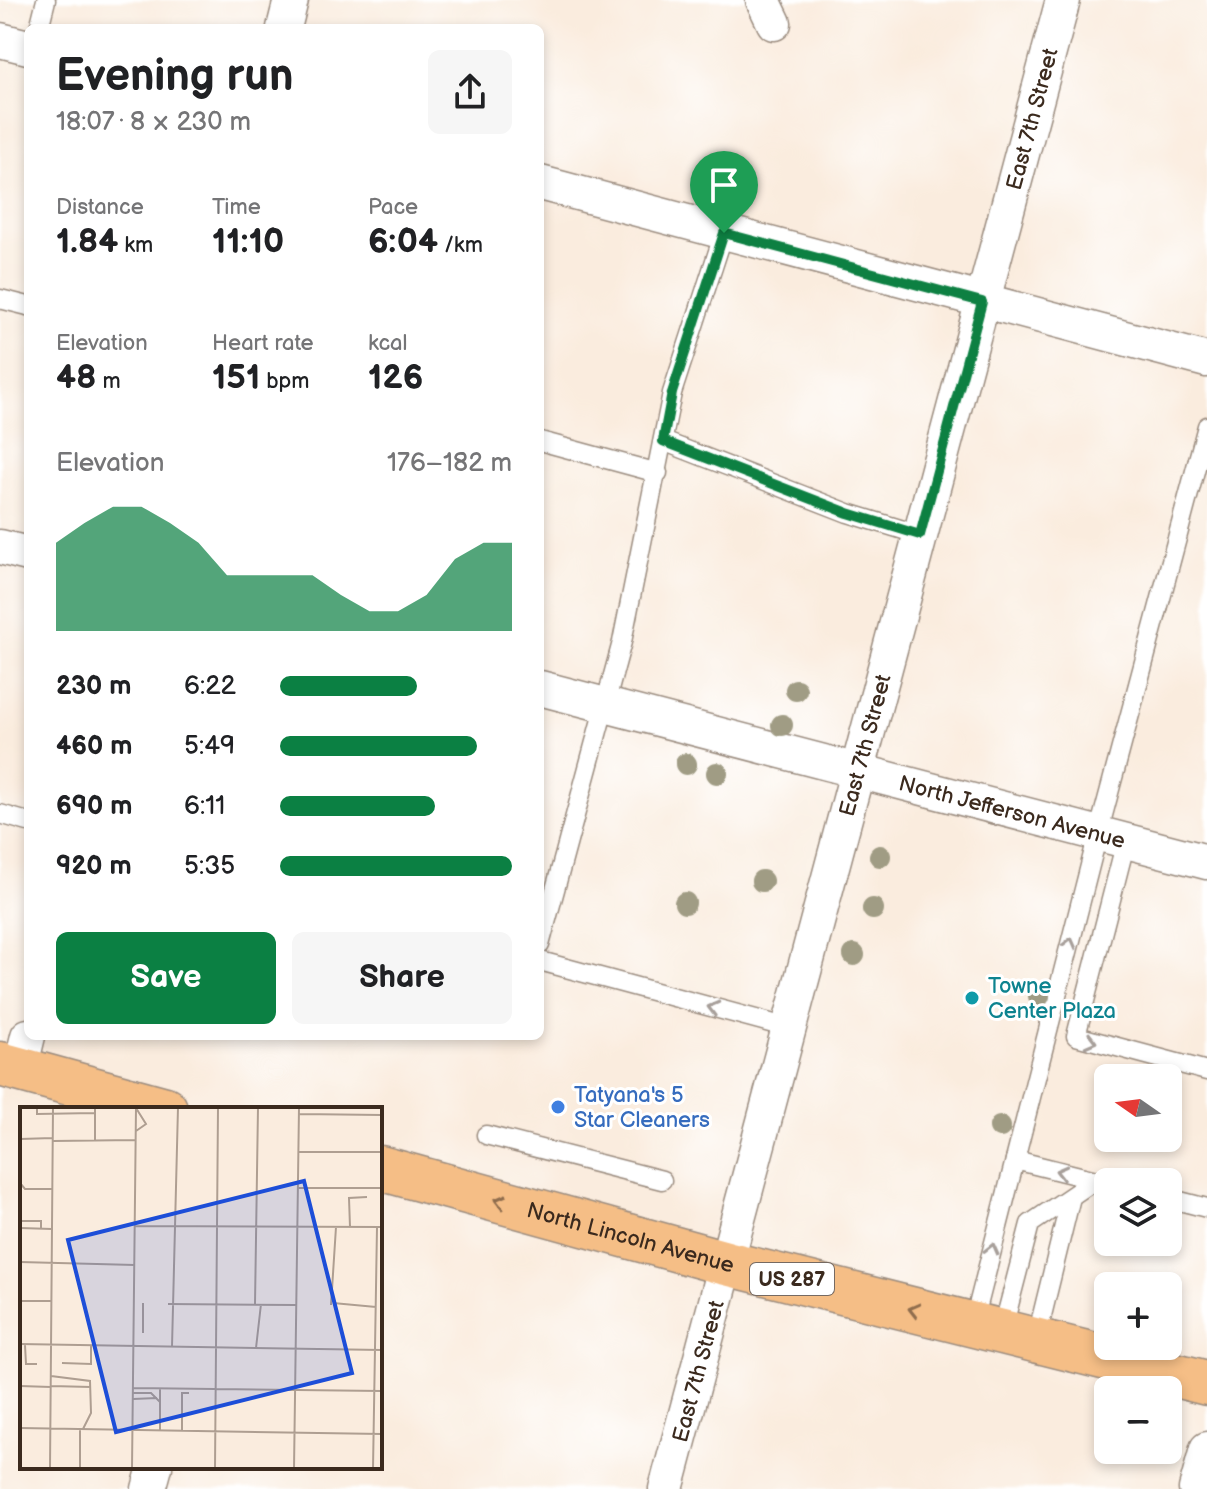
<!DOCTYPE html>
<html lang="en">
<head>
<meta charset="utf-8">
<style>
  :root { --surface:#fff; --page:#f6f6f6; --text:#202124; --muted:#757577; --accent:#0b8043 }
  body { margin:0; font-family:"Balsamiq Sans",sans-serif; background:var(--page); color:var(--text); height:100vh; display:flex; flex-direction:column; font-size:30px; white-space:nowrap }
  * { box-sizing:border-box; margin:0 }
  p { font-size:26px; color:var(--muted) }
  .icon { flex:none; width:44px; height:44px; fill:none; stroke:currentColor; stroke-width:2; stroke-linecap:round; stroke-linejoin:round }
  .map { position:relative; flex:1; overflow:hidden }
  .drawer { position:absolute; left:24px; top:24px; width:520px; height:1016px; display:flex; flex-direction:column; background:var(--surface); border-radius:12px; box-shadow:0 4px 12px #0003 }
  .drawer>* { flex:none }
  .needle { width:52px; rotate:284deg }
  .controls { position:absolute; left:1094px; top:1064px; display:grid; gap:16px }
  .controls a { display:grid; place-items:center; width:88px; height:88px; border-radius:12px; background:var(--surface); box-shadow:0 4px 12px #0003; font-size:40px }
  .pin { position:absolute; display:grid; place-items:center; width:68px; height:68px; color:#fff; margin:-82px -34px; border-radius:50% 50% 50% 0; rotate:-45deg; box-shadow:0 0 8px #0007 }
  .pin .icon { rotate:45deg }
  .round { display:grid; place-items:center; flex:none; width:84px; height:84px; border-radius:12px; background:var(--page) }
  .overview { display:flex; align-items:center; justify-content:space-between; height:136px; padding:0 32px }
  h1 { font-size:44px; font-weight:800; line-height:60px }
  .metrics { display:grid; grid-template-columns:repeat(3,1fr); gap:12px; height:136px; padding:8px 32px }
  .metrics div { display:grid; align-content:center }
  .metrics b { font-size:34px; font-weight:800 }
  .metrics small { font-size:22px; font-weight:400 }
  .metrics p { font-size:22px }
  .chart { height:224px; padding:16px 32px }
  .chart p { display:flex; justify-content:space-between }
  .chart svg { width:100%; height:144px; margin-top:8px; fill:var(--accent); opacity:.7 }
  .primary-button { display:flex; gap:16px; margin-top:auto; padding:16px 32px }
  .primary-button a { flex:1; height:92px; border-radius:12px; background:var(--accent); color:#fff; font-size:32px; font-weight:800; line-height:92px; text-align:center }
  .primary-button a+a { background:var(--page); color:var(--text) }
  ul { padding:0 32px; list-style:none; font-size:26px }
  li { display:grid; grid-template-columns:128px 96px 1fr; align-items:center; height:60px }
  li i { height:20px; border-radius:10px; background:var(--accent) }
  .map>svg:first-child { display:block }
</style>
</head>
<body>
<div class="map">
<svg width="1207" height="1489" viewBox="0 0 1207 1489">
  <rect width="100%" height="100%" fill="#fff"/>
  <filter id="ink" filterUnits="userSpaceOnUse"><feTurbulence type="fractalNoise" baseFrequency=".0125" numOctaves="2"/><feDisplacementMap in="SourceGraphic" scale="16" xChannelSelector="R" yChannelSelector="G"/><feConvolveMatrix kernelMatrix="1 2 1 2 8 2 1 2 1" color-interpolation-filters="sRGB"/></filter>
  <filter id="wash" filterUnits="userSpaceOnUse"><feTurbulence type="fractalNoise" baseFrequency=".006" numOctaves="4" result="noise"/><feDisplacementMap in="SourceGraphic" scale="32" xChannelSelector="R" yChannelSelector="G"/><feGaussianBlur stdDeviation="1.8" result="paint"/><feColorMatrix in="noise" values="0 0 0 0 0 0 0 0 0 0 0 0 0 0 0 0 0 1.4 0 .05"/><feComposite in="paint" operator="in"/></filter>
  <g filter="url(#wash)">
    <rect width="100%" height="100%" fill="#faecde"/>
  </g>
  <g filter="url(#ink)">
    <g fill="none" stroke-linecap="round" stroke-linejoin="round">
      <g stroke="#9a8b7e" stroke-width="21">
        <g id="lane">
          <path d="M39 28 46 0"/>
          <path d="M0 299 28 306"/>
          <path d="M540 441 658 473"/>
          <path d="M663 441 848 513 920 535"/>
          <path d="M0 814 28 822"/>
          <path d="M1126 841 1076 1036 1207 1071"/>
          <path d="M540 945 622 642 672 393 724 233"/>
          <path d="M540 961 789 1028"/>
          <path d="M486 1135 662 1180"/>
          <path d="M1015 1160 1108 1183"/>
          <path d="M1168 1198 1207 1208"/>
          <path d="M973 1325 1098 834 1207 426"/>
          <path d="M1002 1332 1030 1224 1095 1180"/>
          <path d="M1036 1340 1071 1197"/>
        </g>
      </g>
      <g stroke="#9a8b7e" stroke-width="37">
        <g id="street">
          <path d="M763 0 774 23"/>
          <path d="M284 28 291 0"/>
          <path d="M0 40 28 47"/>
          <path d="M540 183 1207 360"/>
          <path d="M0 547 28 554"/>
          <path id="s1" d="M540 688 1207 862"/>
          <path d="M20 1069 28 1036"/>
          <path d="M149 1489 155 1467"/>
          <path id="s2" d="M666 1489 1063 0"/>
          <path d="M1196 1489 1207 1449"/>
        </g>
      </g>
      <g stroke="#9a8b7e" stroke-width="47">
        <g id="highway">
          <path d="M0 1064 165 1109"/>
          <path id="s3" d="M380 1168 726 1263 1207 1383"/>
        </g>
      </g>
      <use href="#lane" stroke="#fff" stroke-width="18"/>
      <use href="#street" stroke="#fff" stroke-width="34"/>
      <use href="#highway" stroke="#f5be86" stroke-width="44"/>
    </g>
    <g fill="#a09c84">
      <circle cx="796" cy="690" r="11"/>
      <circle cx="782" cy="725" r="11"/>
      <circle cx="686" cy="764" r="11"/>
      <circle cx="717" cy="773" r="11"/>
      <circle cx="880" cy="856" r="11"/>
      <circle cx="762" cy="881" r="11"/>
      <circle cx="685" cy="903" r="11"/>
      <circle cx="873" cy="909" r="11"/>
      <circle cx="854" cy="955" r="11"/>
      <circle cx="1039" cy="996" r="11"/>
      <circle cx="1000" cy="1127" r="11"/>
    </g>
    <defs><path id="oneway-chevron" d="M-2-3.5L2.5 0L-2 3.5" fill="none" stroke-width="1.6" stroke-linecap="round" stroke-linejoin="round" transform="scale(2)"/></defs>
    <g stroke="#a79f9a">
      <use href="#oneway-chevron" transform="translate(1070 943) rotate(-76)"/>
      <use href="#oneway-chevron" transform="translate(713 1008) rotate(-165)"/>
      <use href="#oneway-chevron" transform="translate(1091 1041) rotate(15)"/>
      <use href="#oneway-chevron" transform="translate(1061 1172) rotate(-166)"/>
      <use href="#oneway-chevron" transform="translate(992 1249) rotate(-76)"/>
    </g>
    <g stroke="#8f6d4d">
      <use href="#oneway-chevron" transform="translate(500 1201) rotate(-165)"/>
      <use href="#oneway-chevron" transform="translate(914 1310) rotate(-166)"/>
    </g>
  </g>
  <g fill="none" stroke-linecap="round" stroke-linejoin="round" filter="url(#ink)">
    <g stroke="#fff" stroke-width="16">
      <path id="route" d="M724 233 982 302 920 535 848 513 663 441 672 393Z"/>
    </g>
    <use href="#route" stroke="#0b8043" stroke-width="10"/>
  </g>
  <circle fill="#0f9aa8" stroke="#fff" stroke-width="3" cx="972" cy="998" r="8"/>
  <circle fill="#3f7fe0" stroke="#fff" stroke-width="3" cx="558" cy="1107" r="8"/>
  <g text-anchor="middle" stroke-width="6" stroke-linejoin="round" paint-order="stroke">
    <rect fill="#fff" stroke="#766a62" stroke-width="2" x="750" y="1263" width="84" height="32" rx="6"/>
    <g font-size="20" font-weight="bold" fill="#3b2a1e">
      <text x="792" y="1286">US 287</text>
    </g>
    <g font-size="22" fill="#3b2a1e" stroke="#fff">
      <text dy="8" stroke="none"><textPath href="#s2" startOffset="1418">East 7th Street</textPath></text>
      <text dy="8" stroke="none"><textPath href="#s2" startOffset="770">East 7th Street</textPath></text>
      <text dy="8" stroke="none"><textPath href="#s1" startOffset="488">North Jefferson Avenue</textPath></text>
      <text dy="8" stroke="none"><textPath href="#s3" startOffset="260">North Lincoln Avenue</textPath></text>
      <text dy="8" stroke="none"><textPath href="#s2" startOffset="122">East 7th Street</textPath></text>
    </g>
    <g font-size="22" fill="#0d838f" stroke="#fff" text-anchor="start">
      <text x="988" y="993">Towne<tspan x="988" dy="25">Center Plaza</tspan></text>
    </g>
    <g font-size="22" fill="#366cbe" stroke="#fff" text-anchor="start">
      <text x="574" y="1102">Tatyana's 5<tspan x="574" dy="25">Star Cleaners</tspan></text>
    </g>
  </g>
  <g transform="translate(20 1107)">
    <rect width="362" height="362" fill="#faecde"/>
    <path fill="none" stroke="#ae9e91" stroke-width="2" d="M17 0V7L75 6M279 7 362 8M116 24 126 17 116 1M0 32 33 31M75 33V0M33 34 116 33M278 45H362M0 76 5 82H32M278 81H362M0 114H21V122M115 119 362 120M330 120 329 91 347 90M0 121 32 122M0 155 115 158M0 194H32M313 196 356 200M148 197 276 198M235 197 238 0M311 198 316 120M123 226V196M0 237 362 243M5 238 6 257H17M152 240 158 0M236 241 241 197M42 256 71 257V239M31 269 70 274 71 306 63 322M0 279 31 280M31 279 71 280M113 281 362 284M140 281V324M113 286H131L140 295M113 292 137 291M0 321 362 327M162 324V286H169M30 362 33 0M60 362V322M112 362 116 0M195 362 198 0M274 362 279 0M353 362 357 120"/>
    <path fill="#1d4ed8" fill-opacity="0.15" stroke="#1d4ed8" stroke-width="4" d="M284 74 332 266 96 325 48 133Z"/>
    <rect width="362" height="362" fill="none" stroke="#3b2a1e" stroke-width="4"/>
  </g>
</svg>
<div class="controls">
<a><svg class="needle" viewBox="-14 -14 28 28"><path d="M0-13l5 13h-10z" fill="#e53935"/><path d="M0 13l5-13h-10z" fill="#757577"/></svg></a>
<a><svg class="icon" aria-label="layers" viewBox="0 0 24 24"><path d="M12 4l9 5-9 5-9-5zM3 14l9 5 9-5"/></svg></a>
<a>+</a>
<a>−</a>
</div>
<div class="pin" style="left:724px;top:233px;background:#1e9e55"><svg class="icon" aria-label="arrive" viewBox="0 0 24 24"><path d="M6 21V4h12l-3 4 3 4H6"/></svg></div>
<section class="drawer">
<div class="overview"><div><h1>Evening run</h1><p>18:07 · 8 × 230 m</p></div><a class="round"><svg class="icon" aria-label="share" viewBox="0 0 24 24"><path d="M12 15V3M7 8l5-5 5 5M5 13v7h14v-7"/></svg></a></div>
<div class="metrics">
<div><p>Distance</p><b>1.84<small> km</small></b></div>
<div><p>Time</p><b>11:10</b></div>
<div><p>Pace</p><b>6:04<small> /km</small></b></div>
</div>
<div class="metrics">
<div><p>Elevation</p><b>48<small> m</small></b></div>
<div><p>Heart rate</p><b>151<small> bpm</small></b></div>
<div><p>kcal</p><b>126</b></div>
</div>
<div class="chart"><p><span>Elevation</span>176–182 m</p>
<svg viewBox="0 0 160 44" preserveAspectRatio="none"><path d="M0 44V17L10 11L20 6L30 6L40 11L50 17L60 27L70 27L80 27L90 27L100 33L110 38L120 38L130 33L140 22L150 17L160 17V44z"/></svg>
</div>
<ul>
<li><b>230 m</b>6:22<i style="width:59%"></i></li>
<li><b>460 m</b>5:49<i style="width:85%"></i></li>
<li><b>690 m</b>6:11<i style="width:67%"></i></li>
<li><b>920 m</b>5:35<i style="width:100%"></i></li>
</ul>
<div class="primary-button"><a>Save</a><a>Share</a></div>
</section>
</div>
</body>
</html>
